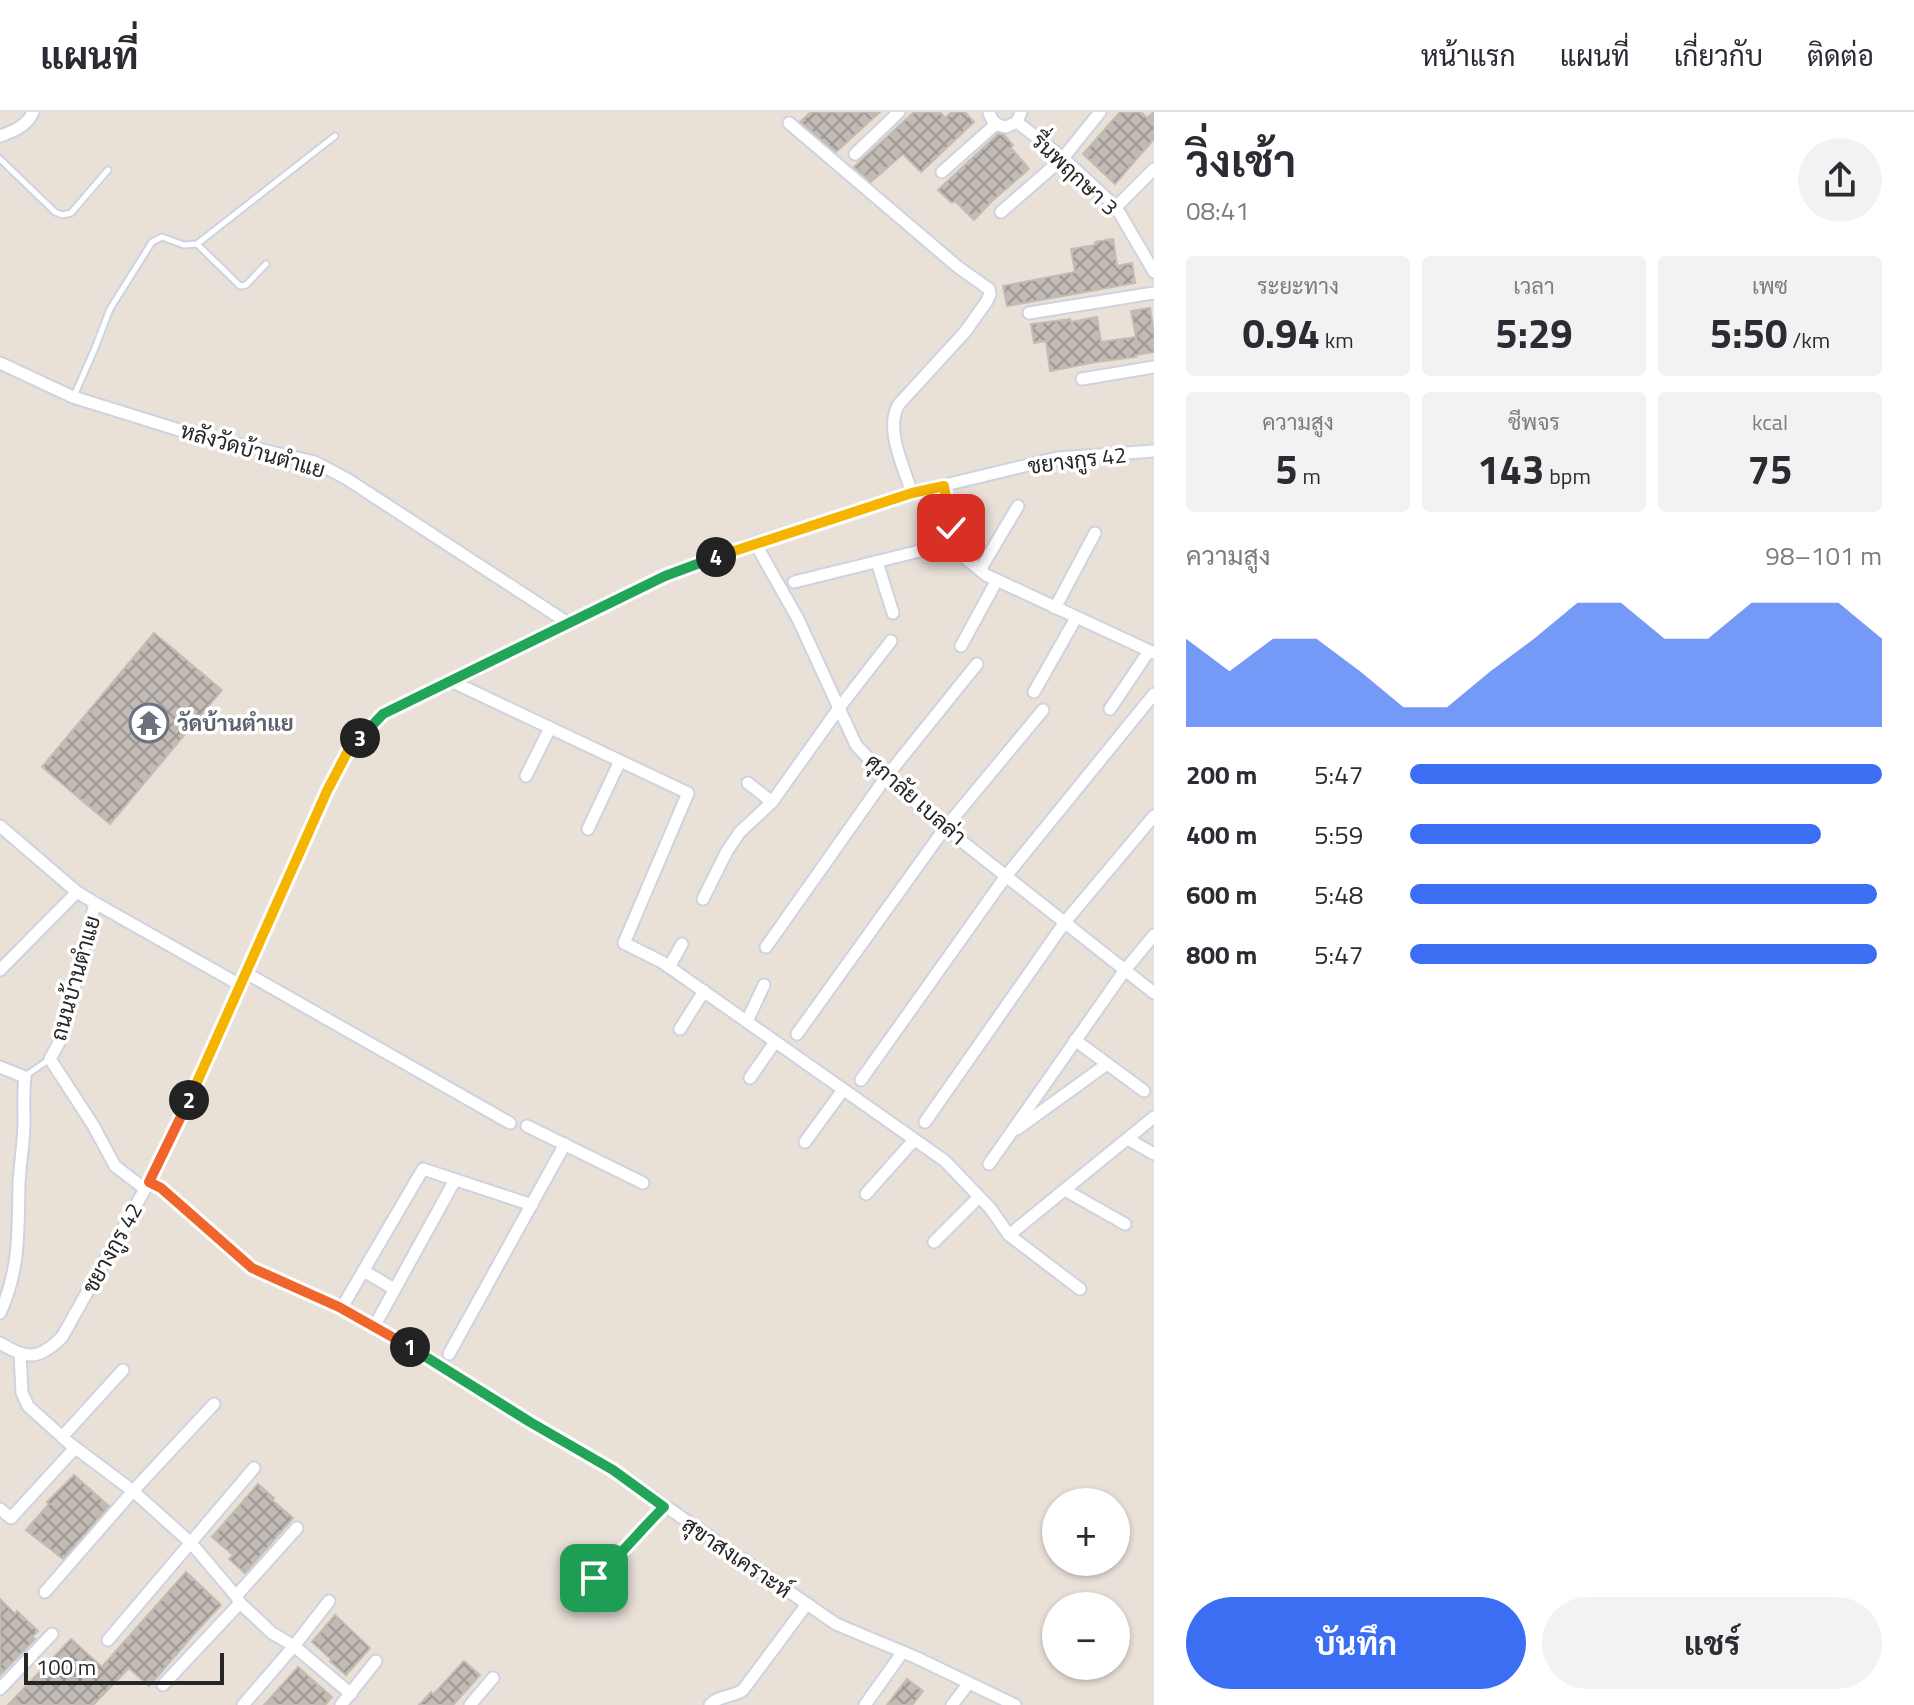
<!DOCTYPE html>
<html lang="th">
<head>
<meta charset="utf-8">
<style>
  :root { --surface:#fff; --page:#f2f2f3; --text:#2b2b33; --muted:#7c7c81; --line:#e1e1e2; --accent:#3b6ef3 }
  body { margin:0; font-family:"Titillium Web",Sarabun,sans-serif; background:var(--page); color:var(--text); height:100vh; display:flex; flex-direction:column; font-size:30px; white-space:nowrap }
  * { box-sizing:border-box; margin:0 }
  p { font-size:26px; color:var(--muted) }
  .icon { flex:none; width:44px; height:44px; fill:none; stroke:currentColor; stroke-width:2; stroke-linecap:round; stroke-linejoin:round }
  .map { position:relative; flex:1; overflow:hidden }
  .sheet { display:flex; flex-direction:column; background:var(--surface); width:760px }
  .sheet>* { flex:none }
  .fabs { position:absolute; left:1042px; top:1376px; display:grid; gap:16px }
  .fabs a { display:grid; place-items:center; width:88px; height:88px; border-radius:50%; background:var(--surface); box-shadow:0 2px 6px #0004; font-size:40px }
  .scale { position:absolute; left:24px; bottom:20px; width:200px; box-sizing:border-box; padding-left:8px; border:4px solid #262626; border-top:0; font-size:22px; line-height:28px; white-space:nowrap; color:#262626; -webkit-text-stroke:6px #fff; paint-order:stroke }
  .pin { position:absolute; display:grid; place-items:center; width:68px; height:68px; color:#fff; margin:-34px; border-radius:16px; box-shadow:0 4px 12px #0006 }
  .km { position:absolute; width:40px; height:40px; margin:-20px; border-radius:50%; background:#222; color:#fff; font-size:22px; line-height:40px; text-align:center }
  .round { display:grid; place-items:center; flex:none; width:84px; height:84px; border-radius:42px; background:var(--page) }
  .summary { display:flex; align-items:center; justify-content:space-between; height:136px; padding:0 32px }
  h1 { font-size:44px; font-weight:700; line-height:60px }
  .figures { display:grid; grid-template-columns:repeat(3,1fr); gap:12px; height:136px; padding:8px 32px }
  .figures div { display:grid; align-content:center; border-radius:8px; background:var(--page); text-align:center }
  .figures b { font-size:40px; font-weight:700 }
  .figures small { font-size:22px; font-weight:400 }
  .figures p { font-size:22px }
  .chart { height:224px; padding:16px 32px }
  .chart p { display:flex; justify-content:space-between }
  .chart svg { width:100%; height:144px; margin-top:8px; fill:var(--accent); opacity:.7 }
  .action { display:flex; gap:16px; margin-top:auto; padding:16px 32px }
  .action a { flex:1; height:92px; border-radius:48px; background:var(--accent); color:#fff; font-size:32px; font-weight:700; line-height:92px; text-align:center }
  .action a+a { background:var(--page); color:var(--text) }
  ul { padding:0 32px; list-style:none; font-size:26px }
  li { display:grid; grid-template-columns:128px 96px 1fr; align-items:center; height:60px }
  li i { height:20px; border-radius:10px; background:var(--accent) }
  header { display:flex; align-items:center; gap:48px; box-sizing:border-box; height:112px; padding:0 40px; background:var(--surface); border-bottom:2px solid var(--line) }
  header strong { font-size:38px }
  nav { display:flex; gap:44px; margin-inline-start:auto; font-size:28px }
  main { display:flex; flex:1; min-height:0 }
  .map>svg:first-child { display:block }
</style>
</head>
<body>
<header>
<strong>แผนที่</strong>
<nav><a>หน้าแรก</a><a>แผนที่</a><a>เกี่ยวกับ</a><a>ติดต่อ</a></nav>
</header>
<main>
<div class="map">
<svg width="1154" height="1593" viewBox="0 0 1154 1593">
  <defs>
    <pattern id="building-cross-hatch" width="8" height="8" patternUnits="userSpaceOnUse" patternTransform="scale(2)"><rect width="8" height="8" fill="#c1bab5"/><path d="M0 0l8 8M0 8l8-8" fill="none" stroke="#9d9793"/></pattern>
  </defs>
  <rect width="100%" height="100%" fill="#e9e0d8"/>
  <g fill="url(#building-cross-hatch)" stroke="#c4bcb2" stroke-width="2">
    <path d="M811 0H880L836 40 800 10Z"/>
    <path d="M914 0H940L945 6 952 0H965L974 10 921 60 903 42 871 70 854 55Z"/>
    <path d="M1120 0H1141L1147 6 1154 0V27L1115 72 1083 42Z"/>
    <path d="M998 22 1004 23 1013 33 1011 36 1029 57 992 89 974 108 955 89 952 91 938 78Z"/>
    <path d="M1113 127 1117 154 1132 151 1135 171 1007 194 1003 174 1075 160 1071 137 1095 133V130Z"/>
    <path d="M1150 196 1154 221V240L1135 243 1136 245 1096 250 1050 259 1046 229 1034 231 1031 212 1070 207 1071 210 1097 205 1101 230 1136 225 1131 199Z"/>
    <path d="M154 521 222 578 110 712 42 655Z"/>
    <path d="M74 1363 109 1394 63 1447 26 1418 49 1392 47 1390Z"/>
    <path d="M258 1372 274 1386 272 1388 293 1406 245 1461 229 1447 233 1443 212 1425Z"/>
    <path d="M186 1460 221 1493 193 1523 149 1574 129 1556 93 1593H8L71 1527 102 1555Z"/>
    <path d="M0 1487 15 1502 17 1499 38 1519 32 1525 35 1527 0 1563Z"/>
    <path d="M335 1503 370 1536 346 1563 330 1549 332 1548 312 1530Z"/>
    <path d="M464 1549 480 1563 453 1593H419L431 1580 433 1583Z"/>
    <path d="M298 1555 332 1585 325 1593H264Z"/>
    <path d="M907 1567 923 1579 912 1593H887Z"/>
  </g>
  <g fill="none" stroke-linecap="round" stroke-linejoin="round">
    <g stroke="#cdd3e0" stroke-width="9">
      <g id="lane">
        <path d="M0 47 55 100 62 103 71 101 108 58"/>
        <path d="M197 132 240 174 246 173 266 152"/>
        <path d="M74 284 95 236 110 197 152 130 162 125 184 133 197 132 335 24"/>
        <path d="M25 964 50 947"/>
      </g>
    </g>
    <g stroke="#cdd3e0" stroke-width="15">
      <g id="street">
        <path d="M989 0C991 9 997 14 1006 15L1017 10 1021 0"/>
        <path d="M1017 10 1063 46 1116 95 1154 160"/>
        <path d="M789 11 958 155 989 177 990 182 987 189 965 220 899 292C884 316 904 356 912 381"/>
        <path d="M0 24C14 19 27 14 33 0"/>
        <path d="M855 42 899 0"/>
        <path d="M942 60 996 12"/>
        <path d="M1116 95 1154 57"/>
        <path d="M1001 100 1063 46 1100 0"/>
        <path d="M1029 201 1154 181"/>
        <path d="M0 251 73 285 192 322 315 350 347 367 568 511"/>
        <path d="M1082 267 1154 255"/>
        <path d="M925 378 937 422 948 432 951 416 944 374"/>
        <path d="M755 431 798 507 856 633 886 665 945 716 1154 881"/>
        <path d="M877 450 893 501"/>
        <path d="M980 458 1018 394"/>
        <path d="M794 470 948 432 986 463 1154 541"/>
        <path d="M1055 496 1095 421"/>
        <path d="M961 534 997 468"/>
        <path d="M451 569 688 681 624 831 662 850 945 1049 990 1096 1009 1123 1080 1177"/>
        <path d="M1034 580 1076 506"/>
        <path d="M1110 597 1149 539"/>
        <path d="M526 664 550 616"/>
        <path d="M748 671 772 690"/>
        <path d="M0 714 77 780 95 791 61 927 50 947 93 1013 115 1054 145 1077"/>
        <path d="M588 717 620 649"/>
        <path d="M703 787 727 739 740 720 772 690 839 596 891 529"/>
        <path d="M95 791 240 873"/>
        <path d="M766 835 886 665 977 552"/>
        <path d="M669 855 682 832"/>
        <path d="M0 858 77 780"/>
        <path d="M246 861 510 1011"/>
        <path d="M747 909 764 873"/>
        <path d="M680 917 704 879"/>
        <path d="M797 922 945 716 1043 598"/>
        <path d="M1075 928 1144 979"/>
        <path d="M0 955 25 965C23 979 24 994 24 1009 24 1030 20 1051 19 1072 18 1118 20 1158 0 1201"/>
        <path d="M750 966 775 930"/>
        <path d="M861 968 1006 764 1154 582"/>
        <path d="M925 1010 1065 810 1154 704"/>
        <path d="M527 1014 643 1071"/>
        <path d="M1017 1017 1107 952"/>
        <path d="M1128 1027 1154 1042"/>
        <path d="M805 1030 843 978"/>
        <path d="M989 1052 1125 858 1154 823"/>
        <path d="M149 1070 161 1076 252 1156 339 1195 417 1239 530 1310 613 1358 836 1512 915 1545 1015 1593"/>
        <path d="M1065 1078 1125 1112"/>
        <path d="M866 1082 914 1028"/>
        <path d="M1009 1123 1154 1005"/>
        <path d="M934 1130 979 1085"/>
        <path d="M364 1159 394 1177"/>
        <path d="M341 1197 423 1057 532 1093"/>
        <path d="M374 1215 455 1068"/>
        <path d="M0 1231C27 1248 39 1248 62 1225L149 1070 198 968 327 679 350 635 383 602 665 464 755 431 912 381 1057 346 1154 339"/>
        <path d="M20 1241 22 1281 28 1294 69 1331 133 1379 191 1431 236 1484 240 1491 272 1521 294 1534 351 1582"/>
        <path d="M449 1242 565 1032"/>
        <path d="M62 1325 123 1258"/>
        <path d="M0 1397 11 1406 75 1336"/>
        <path d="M594 1466C620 1445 640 1418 664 1395"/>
        <path d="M45 1480 133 1379 214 1292"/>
        <path d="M236 1484 297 1416"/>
        <path d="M108 1528 254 1356"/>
        <path d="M163 1573 240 1491"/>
        <path d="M0 1577 52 1522"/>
        <path d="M243 1593 294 1534 329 1489"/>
        <path d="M341 1593 376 1549"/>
        <path d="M470 1593 493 1566"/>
        <path d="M710 1593C719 1583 733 1585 743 1578L807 1492"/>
        <path d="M865 1593 902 1541"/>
        <path d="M952 1593 969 1571"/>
      </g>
    </g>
    <use href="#lane" stroke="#fff" stroke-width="5"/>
    <use href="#street" stroke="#fff" stroke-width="11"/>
  </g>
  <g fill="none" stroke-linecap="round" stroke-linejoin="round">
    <g stroke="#fff" stroke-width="16">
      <path id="split-1" d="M410 1235 530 1310 613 1358 664 1395C640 1418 620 1445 594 1466"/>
    </g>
    <g stroke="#fff" stroke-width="16">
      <path id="split-2" d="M189 988 149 1070 161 1076 252 1156 339 1195 410 1235"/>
    </g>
    <g stroke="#fff" stroke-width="16">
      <path id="split-3" d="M189 988 327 679 350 635 360 626"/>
    </g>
    <g stroke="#fff" stroke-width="16">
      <path id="split-4" d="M360 626 383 602 665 464 716 445"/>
    </g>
    <g stroke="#fff" stroke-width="16">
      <path id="split-5" d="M716 445 912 381 944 374 951 416"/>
    </g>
    <use href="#split-1" stroke="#22a559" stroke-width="10"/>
    <use href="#split-2" stroke="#f0652b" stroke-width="10"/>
    <use href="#split-3" stroke="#f5b400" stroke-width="10"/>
    <use href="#split-4" stroke="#22a559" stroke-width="10"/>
    <use href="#split-5" stroke="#f5b400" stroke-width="10"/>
  </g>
  <defs>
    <g id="temple-ring" transform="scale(2)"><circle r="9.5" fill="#fff" stroke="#6b7280" stroke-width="1.5"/><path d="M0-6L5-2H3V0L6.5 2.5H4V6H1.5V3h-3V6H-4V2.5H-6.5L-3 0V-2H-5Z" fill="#6b7280"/></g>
  </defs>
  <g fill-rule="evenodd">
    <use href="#temple-ring" x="149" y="611"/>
  </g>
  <g text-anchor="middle" stroke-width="7" stroke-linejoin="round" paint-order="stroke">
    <g font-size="22" fill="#262626" stroke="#fff">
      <text transform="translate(1075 62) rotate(43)" y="8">รื่นพฤกษา 3</text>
      <text transform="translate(253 338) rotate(16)" y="8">หลังวัดบ้านตำแย</text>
      <text transform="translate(1077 348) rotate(-7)" y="8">ชยางกูร 42</text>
      <text transform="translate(916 687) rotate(41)" y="8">ศุภาลัย เบลล่า</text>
      <text transform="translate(75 866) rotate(-74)" y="8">ถนนบ้านตำแย</text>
      <text transform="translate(112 1136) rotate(-61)" y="8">ชยางกูร 42</text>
      <text transform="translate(737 1445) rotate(34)" y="8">สุขาสงเคราะห์</text>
    </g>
    <g font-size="22" font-weight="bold" fill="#5b616d" stroke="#fff" text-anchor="start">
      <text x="177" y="619">วัดบ้านตำแย</text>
    </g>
  </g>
</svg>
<div class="fabs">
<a>+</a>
<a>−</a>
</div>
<div class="scale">100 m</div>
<div class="pin" style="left:594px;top:1466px;background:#1e9e55"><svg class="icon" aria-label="arrive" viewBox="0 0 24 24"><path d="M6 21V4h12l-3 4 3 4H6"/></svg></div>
<div class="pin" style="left:951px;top:416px;background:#d93025"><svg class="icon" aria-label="check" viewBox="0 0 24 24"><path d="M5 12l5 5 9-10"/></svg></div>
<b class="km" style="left:410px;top:1235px">1</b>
<b class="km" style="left:189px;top:988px">2</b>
<b class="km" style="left:360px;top:626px">3</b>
<b class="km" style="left:716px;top:445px">4</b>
</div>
<section class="sheet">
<div class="summary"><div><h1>วิ่งเช้า</h1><p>08:41</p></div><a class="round"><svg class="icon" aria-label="share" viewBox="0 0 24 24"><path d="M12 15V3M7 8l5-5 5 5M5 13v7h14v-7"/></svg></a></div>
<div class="figures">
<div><p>ระยะทาง</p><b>0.94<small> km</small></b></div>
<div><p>เวลา</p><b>5:29</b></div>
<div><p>เพซ</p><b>5:50<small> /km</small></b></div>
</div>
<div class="figures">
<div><p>ความสูง</p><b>5<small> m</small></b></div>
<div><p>ชีพจร</p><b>143<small> bpm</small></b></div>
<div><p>kcal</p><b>75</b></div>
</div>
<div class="chart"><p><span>ความสูง</span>98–101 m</p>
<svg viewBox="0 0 160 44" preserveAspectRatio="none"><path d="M0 44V17L10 27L20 17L30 17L40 27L50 38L60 38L70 27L80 17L90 6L100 6L110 17L120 17L130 6L140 6L150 6L160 17V44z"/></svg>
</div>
<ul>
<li><b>200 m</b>5:47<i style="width:100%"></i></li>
<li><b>400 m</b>5:59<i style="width:87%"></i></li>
<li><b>600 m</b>5:48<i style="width:99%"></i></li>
<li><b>800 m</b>5:47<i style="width:99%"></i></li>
</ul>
<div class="action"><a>บันทึก</a><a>แชร์</a></div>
</section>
</main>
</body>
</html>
